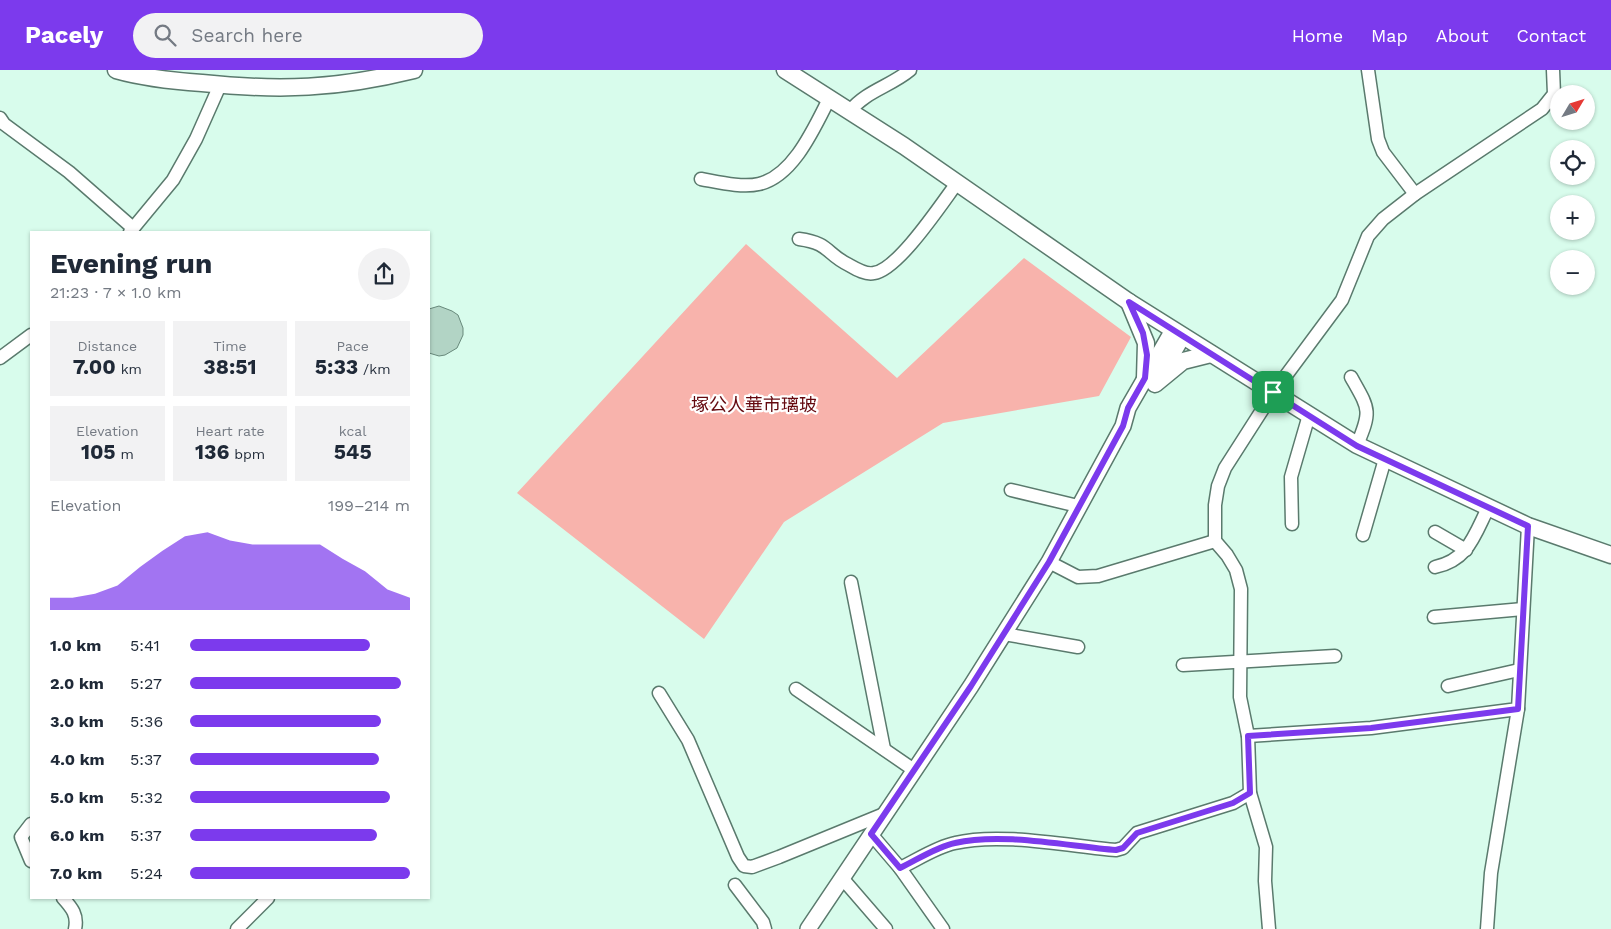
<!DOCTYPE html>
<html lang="en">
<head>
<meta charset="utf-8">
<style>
  :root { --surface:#fff; --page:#f2f2f3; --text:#1f2937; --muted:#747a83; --accent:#7c3aed }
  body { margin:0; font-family:"Work Sans","Noto Sans SC",sans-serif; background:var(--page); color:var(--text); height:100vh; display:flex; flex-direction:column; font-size:19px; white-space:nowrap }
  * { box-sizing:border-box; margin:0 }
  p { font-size:16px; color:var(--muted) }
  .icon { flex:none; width:28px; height:28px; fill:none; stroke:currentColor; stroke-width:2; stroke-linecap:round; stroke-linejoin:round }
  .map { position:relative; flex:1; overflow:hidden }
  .sheet { position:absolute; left:30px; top:161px; width:400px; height:668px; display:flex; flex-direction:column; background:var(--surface); border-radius:0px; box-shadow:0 1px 4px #0004 }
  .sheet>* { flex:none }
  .needle { width:32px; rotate:52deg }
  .buttons { position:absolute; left:1550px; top:15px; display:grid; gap:10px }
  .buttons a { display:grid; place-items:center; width:45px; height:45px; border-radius:50%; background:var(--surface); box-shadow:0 1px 4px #0004; font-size:25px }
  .pin { position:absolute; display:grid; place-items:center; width:42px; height:42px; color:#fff; margin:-21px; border-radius:10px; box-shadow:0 2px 8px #0006 }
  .round { display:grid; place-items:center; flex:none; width:52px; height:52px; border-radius:26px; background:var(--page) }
  .overview { display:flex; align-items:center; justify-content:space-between; height:85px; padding:0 20px }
  h1 { font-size:28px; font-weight:700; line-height:38px }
  .stats { display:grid; grid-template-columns:repeat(3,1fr); gap:8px; height:85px; padding:5px 20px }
  .stats div { display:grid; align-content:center; border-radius:0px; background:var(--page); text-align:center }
  .stats b { font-size:21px; font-weight:700 }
  .stats small { font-size:14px; font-weight:400 }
  .stats p { font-size:14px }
  .chart { height:140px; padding:10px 20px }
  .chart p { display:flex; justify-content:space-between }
  .chart svg { width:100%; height:90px; margin-top:5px; fill:var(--accent); opacity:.7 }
  ul { padding:0 20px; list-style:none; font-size:16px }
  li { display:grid; grid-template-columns:80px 60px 1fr; align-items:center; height:38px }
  li i { height:12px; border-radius:6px; background:var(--accent) }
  header { display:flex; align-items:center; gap:30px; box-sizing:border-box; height:70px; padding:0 25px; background:var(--accent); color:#fff }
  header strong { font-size:24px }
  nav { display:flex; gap:28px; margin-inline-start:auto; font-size:18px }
  .search { width:350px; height:45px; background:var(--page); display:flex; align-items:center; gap:12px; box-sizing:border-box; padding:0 18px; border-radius:28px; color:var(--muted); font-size:19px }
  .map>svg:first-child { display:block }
</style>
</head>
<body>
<header>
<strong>Pacely</strong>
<div class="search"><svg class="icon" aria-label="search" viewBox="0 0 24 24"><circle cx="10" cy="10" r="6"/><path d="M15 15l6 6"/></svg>Search here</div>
<nav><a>Home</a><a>Map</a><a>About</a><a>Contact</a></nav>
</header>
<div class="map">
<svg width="1611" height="859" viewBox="0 0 1611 859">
  <rect width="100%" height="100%" fill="#d8fcec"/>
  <path fill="#f8b3ac" d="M746 174 897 308 1024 188 1131 267 1099 326 943 353 784 452 704 569 517 423Z"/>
  <path fill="#b2d4c5" stroke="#68897b" d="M439 236 452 241 458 245 463 258V265L457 278 445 285 439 286 429 283V239Z"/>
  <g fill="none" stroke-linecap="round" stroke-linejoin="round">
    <g stroke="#5a7a6d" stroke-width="15">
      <g id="minor">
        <path d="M1368 0 1378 69 1383 82 1415 124"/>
        <path d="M850 41C866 21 891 16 910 0"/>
        <path d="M0 48 4 54 69 102 133 158"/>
        <path d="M701 109C718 112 742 118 759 114 794 106 815 56 830 27"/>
        <path d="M130 162 173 110 196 69 220 15"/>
        <path d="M799 169C830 173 826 184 849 195 856 199 866 205 874 203 898 200 942 133 957 113"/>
        <path d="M0 288 31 265"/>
        <path d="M1351 307C1369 339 1372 340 1357 375"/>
        <path d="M1011 420 1078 436"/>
        <path d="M1292 454 1291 407 1309 345"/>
        <path d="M1435 462 1466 480"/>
        <path d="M1363 465 1385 389"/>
        <path d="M1049 492 1078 507 1098 506 1215 471"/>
        <path d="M1435 497C1468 490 1474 466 1488 438"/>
        <path d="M851 512 884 679"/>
        <path d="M1434 547 1523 539"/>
        <path d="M1004 564 1078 577"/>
        <path d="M1183 595 1335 586"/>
        <path d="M1448 616 1519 600"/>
        <path d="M796 619 914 700"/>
        <path d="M659 623 688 670 738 787 744 796 752 797 779 787 884 744"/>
        <path d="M1248 666 1371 658 1518 639 1528 456"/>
        <path d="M31 754 21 767 31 791"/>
        <path d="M871 764 900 798 943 859"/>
        <path d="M900 798C917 790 936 777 955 773 1000 762 1069 776 1116 780L1123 778 1137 763 1233 733 1250 723"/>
        <path d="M842 808 886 859"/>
        <path d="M735 815 763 852 765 859"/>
        <path d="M63 828C72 838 78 845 75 859"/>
        <path d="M237 859 268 828"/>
        <path d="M1269 859 1265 811 1266 777 1250 723 1248 666 1240 627 1241 519 1236 500 1227 485 1215 471V435L1218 416 1225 398 1273 323 1342 230 1368 166 1383 149 1415 124 1542 39 1554 24 1553 0"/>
        <path d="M1487 859 1491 803 1518 639"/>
      </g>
    </g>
    <g stroke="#5a7a6d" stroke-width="18">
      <g id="tertiary">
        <path d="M1156 312 1183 266"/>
        <path d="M808 859 971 616 1049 492 1123 356 1128 338 1173 260"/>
      </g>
    </g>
    <g stroke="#5a7a6d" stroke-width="19">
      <g id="secondary">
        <path d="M116 0C144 8 173 11 202 13 280 21 337 19 414 0"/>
        <path d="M785 0 904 76 1129 232 1357 375 1528 456 1611 485"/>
        <path d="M1129 232 1146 273 1145 308"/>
        <path d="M1155 314 1183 291 1211 284"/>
      </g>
    </g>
    <use href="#minor" stroke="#fff" stroke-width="12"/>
    <use href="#tertiary" stroke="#fff" stroke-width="15"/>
    <use href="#secondary" stroke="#fff" stroke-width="16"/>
  </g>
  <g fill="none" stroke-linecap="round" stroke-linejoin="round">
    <g stroke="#fff" stroke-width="10">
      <path id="route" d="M1129 232 1357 376 1528 456 1518 639 1371 658 1248 666 1250 723 1233 733 1137 763 1123 778 1116 780C1067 776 1002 762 955 773 936 777 917 790 900 798L871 764 971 616 1049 492 1123 356 1128 338 1145 308 1147 285 1143 263Z"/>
    </g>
    <use href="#route" stroke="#7c3aed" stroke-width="6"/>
  </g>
  <g text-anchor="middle" stroke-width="4.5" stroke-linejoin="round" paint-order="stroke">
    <g font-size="18" fill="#64080e" stroke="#fff">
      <text x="754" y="341">塚公人華市璃玻</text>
    </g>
  </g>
</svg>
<div class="buttons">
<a><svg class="needle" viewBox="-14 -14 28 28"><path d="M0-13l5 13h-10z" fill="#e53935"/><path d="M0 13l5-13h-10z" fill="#747a83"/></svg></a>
<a><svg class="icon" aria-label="locate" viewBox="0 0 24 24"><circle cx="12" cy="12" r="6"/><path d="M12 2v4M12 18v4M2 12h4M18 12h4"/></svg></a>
<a>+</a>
<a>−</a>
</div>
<div class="pin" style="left:1273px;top:322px;background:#1e9e55"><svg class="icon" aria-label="arrive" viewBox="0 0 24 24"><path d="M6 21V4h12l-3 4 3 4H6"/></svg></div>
<section class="sheet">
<div class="overview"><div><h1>Evening run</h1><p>21:23 · 7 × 1.0 km</p></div><a class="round"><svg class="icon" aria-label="share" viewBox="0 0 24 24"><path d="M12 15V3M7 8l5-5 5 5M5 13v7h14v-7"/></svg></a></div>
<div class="stats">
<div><p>Distance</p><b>7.00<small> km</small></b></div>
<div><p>Time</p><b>38:51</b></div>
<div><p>Pace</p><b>5:33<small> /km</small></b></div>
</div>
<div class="stats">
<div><p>Elevation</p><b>105<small> m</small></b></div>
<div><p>Heart rate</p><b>136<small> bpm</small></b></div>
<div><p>kcal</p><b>545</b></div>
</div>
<div class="chart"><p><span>Elevation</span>199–214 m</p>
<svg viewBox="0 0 160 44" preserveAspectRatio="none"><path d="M0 44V38L10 38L20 36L30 32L40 23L50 15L60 8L70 6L80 10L90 12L100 12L110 12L120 12L130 19L140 25L150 34L160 38V44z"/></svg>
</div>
<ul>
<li><b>1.0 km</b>5:41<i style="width:82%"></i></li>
<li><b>2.0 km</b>5:27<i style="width:96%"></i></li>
<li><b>3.0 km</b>5:36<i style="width:87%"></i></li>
<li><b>4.0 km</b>5:37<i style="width:86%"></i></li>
<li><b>5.0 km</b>5:32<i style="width:91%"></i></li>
<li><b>6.0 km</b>5:37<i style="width:85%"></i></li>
<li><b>7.0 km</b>5:24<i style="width:100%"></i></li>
</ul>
</section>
</div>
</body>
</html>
